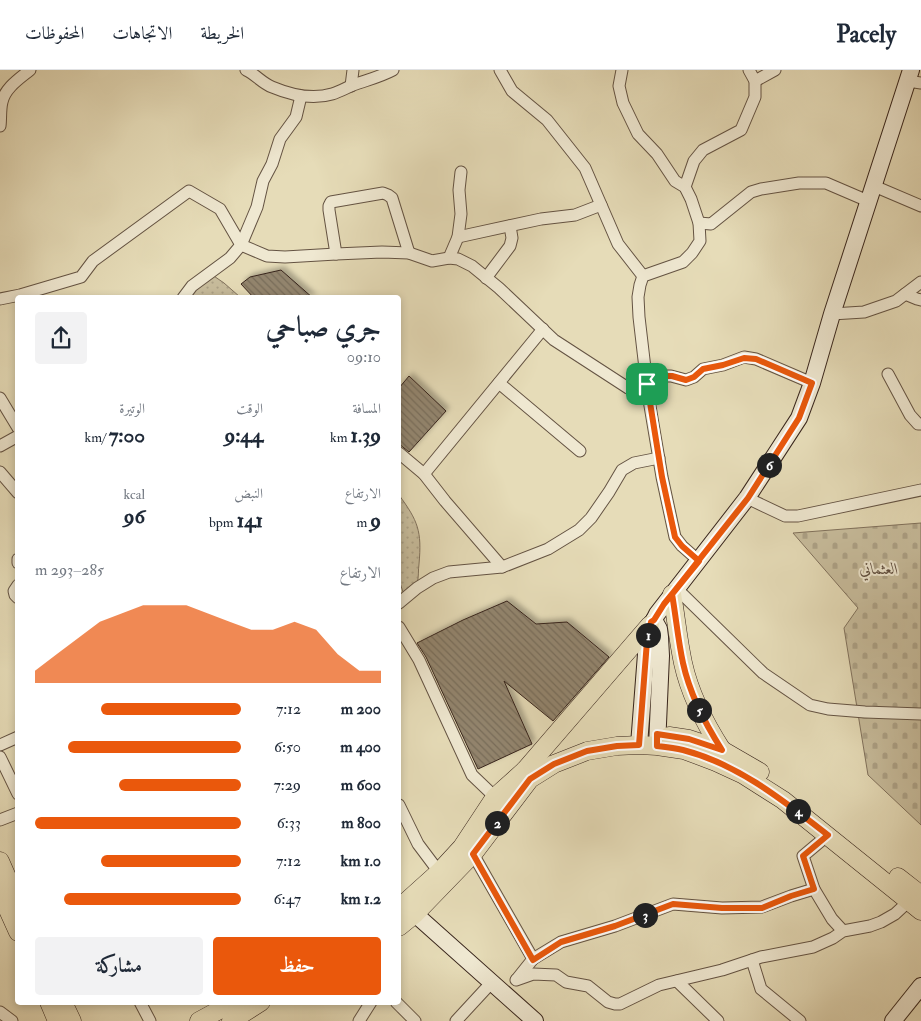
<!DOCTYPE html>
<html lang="ar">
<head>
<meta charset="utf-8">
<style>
  :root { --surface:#fff; --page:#f2f2f3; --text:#1f2937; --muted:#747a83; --line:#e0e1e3; --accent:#ea580c }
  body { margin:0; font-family:"IM FELL Double Pica",Amiri,serif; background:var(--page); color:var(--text); direction:rtl; height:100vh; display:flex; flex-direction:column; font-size:19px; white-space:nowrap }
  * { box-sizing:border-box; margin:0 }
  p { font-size:16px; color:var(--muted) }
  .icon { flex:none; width:28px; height:28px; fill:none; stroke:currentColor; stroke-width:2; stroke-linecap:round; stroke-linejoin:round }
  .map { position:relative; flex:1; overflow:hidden; direction:ltr }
  .panel { position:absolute; left:15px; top:225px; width:386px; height:710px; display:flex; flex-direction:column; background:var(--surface); border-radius:5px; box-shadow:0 2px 8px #0003; direction:rtl }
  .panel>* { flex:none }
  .pin { position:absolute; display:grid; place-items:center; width:42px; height:42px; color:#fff; margin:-21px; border-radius:10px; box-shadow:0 2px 8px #0006 }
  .km { position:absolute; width:25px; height:25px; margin:-12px; border-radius:50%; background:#222; color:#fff; font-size:14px; line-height:25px; text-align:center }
  .round { display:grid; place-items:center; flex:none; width:52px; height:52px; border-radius:5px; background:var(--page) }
  .overview { display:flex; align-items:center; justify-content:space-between; height:85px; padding:0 20px }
  h1 { font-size:28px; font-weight:700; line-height:38px }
  .stats { display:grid; grid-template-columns:repeat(3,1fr); gap:8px; height:85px; padding:5px 20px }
  .stats div { display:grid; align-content:center }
  .stats b { font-size:21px; font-weight:700 }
  .stats small { font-size:14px; font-weight:400 }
  .stats p { font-size:14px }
  .chart { height:140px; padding:10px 20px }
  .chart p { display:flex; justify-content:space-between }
  .chart svg { width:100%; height:90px; margin-top:5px; fill:var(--accent); opacity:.7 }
  .cta { display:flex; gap:10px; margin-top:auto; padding:10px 20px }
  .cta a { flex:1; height:58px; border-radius:5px; background:var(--accent); color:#fff; font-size:20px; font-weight:700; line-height:58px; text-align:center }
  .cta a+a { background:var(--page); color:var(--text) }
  ul { padding:0 20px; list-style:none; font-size:16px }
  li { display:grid; grid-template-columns:80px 60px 1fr; align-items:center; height:38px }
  li i { height:12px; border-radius:6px; background:var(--accent) }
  header { display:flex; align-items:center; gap:30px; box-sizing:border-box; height:70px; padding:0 25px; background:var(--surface); border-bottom:1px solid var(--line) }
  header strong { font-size:24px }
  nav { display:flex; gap:28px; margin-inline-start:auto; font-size:18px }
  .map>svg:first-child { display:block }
</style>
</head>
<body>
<header>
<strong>Pacely</strong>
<nav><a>الخريطة</a><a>الاتجاهات</a><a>المحفوظات</a></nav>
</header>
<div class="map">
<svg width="921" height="951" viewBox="0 0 921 951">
  <defs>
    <pattern id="grass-dots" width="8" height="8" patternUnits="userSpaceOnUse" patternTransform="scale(1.25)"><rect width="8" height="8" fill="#c8bd9d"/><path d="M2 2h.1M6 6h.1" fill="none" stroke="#ada287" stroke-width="1.8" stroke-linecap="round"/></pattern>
    <pattern id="cemetery-stones" width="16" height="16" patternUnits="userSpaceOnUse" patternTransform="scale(1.25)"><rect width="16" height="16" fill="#c8bd9d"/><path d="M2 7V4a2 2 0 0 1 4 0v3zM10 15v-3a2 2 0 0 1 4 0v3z" fill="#ada287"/></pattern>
    <pattern id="building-back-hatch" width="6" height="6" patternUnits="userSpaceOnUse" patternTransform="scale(1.25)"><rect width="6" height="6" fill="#92846d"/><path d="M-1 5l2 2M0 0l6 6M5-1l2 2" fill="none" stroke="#786c59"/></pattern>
    <filter id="shadow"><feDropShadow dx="3.5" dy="-3.5" stdDeviation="2.5" flood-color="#0004"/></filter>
  </defs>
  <rect width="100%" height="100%" fill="#e6dcb8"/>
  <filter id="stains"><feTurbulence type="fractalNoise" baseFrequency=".004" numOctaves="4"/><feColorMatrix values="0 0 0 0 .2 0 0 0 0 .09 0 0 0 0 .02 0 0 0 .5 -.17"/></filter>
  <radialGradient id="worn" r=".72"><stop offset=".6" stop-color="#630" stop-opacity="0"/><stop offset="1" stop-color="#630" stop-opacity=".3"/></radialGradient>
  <g fill="url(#grass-dots)" stroke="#80715c">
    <path d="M208 202 224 213 240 227 183 228Z"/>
    <path d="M399 425C418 451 422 461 419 494 418 500 419 508 417 513 416 519 408 524 405 528L399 510Z"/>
  </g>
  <path fill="url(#cemetery-stones)" stroke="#80715c" d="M921 453V755L868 705 844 558 858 538 793 463Z"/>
  <g fill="url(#building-back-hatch)" stroke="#38251c" filter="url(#shadow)">
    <path d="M281 200 313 228H254L241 214 250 207Z"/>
    <path d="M409 306 446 341 409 382 399 374V318Z"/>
    <path d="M507 531 536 554 567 552 609 587 553 651 504 611 532 674 478 699 426 587 417 573 463 550Z"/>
  </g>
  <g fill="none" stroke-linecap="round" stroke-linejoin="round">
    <g stroke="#645343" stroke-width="13">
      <g id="street">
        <path d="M246 0C255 4 262 13 272 17 291 25 312 30 332 24 339 22 346 18 353 15 367 10 380 7 393 0"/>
        <path d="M500 0 512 21 547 50 585 98 618 174 643 206"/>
        <path d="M622 0 619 16 623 33 638 64 657 84 675 111 685 117 691 129 699 153 700 171 692 183 683 192 643 206 640 215 638 227 639 247 648 324 662 407 675 467 682 476 699 491"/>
        <path d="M755 11 775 0"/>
        <path d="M908 11 921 13"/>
        <path d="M351 16 353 0"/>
        <path d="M0 56C1 49 0 40 2 32 5 18 19 9 30 0"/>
        <path d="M874 116 921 136"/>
        <path d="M685 117 694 91 703 80 741 60 755 27V11L749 0"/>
        <path d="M699 153 711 154 751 122 761 119 799 113H826L868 131"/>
        <path d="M458 167 541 149 575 145 601 135"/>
        <path d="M336 184 329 140V136L331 132 383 123 388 125 392 128 409 183"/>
        <path d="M449 188 458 167 461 144 459 120 461 102"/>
        <path d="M486 208 510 176 512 168 510 156"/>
        <path d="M905 224 917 229 921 230"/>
        <path d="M183 228 192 216 230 188 241 175 257 137 263 111 272 94 280 69 296 47 301 26"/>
        <path d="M0 229 20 225 81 207 93 191 189 121 220 139 241 175 267 186 285 187 336 184 382 182 409 183 432 191 449 188 458 189 472 196 499 218 554 270 628 318 636 322 648 324"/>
        <path d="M832 244 864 242 896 231 921 212"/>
        <path d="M888 304 910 345 918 354H921"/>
        <path d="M499 313 580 381"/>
        <path d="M647 314 659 306H671L686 310 694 307 703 299 723 295 744 287 756 289 812 313"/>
        <path d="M0 328 18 358"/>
        <path d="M0 376 18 366"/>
        <path d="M399 383 424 404 445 431 502 497"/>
        <path d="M0 402 18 423"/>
        <path d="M424 404 543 259"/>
        <path d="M747 428 785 446H798L921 420"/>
        <path d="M18 489V493"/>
        <path d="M18 515 14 521 15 525 18 528"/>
        <path d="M677 519 763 603 810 635 828 639 865 642 921 644"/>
        <path d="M399 533 417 518 433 508 449 502 502 497 548 479 579 460 591 448 609 422 622 400 634 393 659 388"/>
        <path d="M399 557 419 590 472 705 495 727"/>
        <path d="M0 675 18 667"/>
        <path d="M0 687 18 724"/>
        <path d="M399 735 418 774 439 802"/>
        <path d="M0 750 18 743"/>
        <path d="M828 765 803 786 814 819 832 849 843 861"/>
        <path d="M473 784 533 889 517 909"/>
        <path d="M533 889 561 872 615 856 673 834 722 838 762 837 791 826 814 819"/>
        <path d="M752 890 761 919 800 951"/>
        <path d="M516 910 533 904 556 905 566 912 588 916 608 932 615 934H620L659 915 722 900 761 887 813 877 833 868 843 861 870 856 881 852 895 844 909 831"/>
        <path d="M677 911 718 951"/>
        <path d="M140 932 150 951"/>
        <path d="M396 932 415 951"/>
        <path d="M0 942 12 951"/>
        <path d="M359 951 371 932"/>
        <path d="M456 951 492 912"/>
      </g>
    </g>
    <g stroke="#38251c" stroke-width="18">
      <g id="secondary">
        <path d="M654 550 659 559 660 567 661 586 657 676"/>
        <path d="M639 675 647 571 650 555 654 550 657 544 747 428 799 348 812 313 832 244 911 0"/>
        <path d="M415 844 535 951"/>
        <path d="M893 951 921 916"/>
      </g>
    </g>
    <g stroke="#38251c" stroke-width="19">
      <g id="primary">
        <path d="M672 524C676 547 678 570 683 593 690 625 704 652 722 680"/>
        <path d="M669 666 689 669 722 680 760 702"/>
        <path d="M525 700 650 555"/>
        <path d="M0 791 18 832"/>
        <path d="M898 807 921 825"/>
        <path d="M0 822 18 862"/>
        <path d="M399 838 439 802 462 777 495 727 525 700 532 696"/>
        <path d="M399 857 415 844 473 784 530 709 554 694 587 681 617 676 639 675 657 676 684 680 716 692 742 704 783 730 921 841"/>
        <path d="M49 932 57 951"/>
        <path d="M63 932 72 951"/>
        <path d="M199 951 234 932"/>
        <path d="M231 951 261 932"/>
      </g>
    </g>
    <use href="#street" stroke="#efe8d1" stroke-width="11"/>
    <use href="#secondary" stroke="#efe8d1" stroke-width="16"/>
    <use href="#primary" stroke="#e6dcb8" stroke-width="18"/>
  </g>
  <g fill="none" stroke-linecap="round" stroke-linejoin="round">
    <g stroke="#fff" stroke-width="10">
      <path id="route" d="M647 314 662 407 675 467 682 476 699 491 664 534 654 550 651 552 647 571 639 675 617 676 587 681 554 694 530 709 473 784 533 890 561 872 615 856 673 834 722 838H762L791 826 814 819 803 786 828 765C784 731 738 694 683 680 675 678 666 677 657 676V664L689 669 722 680C704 652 690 625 683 593 678 570 676 547 672 524L748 428 799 348 812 313 756 289 744 288 723 295 703 299 694 307 686 310 672 306H659L647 314"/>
    </g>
    <use href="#route" stroke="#ea580c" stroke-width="6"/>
  </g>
  <g text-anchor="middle" stroke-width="4" stroke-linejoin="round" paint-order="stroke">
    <g font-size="16" font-style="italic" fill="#5c4b3c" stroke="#efe8d1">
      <text x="879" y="504">العثماني</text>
    </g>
  </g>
  <rect width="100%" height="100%" filter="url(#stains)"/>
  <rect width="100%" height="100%" fill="url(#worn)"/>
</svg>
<div class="pin" style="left:647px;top:314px;background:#1e9e55"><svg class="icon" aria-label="arrive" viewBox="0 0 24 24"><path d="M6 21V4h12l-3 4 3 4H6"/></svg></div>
<b class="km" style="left:648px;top:565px">1</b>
<b class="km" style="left:497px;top:753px">2</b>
<b class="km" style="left:645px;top:845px">3</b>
<b class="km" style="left:798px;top:741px">4</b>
<b class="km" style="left:699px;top:640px">5</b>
<b class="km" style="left:769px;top:395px">6</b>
<section class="panel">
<div class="overview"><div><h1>جري صباحي</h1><p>09:10</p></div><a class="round"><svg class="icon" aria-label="share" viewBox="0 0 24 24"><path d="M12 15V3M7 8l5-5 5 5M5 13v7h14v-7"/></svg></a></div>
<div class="stats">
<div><p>المسافة</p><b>1.39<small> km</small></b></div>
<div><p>الوقت</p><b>9:44</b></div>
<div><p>الوتيرة</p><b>7:00<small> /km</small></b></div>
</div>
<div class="stats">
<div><p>الارتفاع</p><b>9<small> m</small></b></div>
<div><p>النبض</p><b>141<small> bpm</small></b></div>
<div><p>kcal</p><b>96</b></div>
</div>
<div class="chart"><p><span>الارتفاع</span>285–293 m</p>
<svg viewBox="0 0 160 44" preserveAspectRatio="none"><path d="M0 44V38L10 30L20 22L30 14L40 10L50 6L60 6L70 6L80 10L90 14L100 18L110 18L120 14L130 18L140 30L150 38L160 38V44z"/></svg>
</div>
<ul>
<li><b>200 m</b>7:12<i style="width:68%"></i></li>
<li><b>400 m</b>6:50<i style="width:84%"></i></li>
<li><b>600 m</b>7:29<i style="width:59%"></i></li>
<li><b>800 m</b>6:33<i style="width:100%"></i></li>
<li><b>1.0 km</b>7:12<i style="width:68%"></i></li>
<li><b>1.2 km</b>6:47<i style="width:86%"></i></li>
</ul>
<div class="cta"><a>حفظ</a><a>مشاركة</a></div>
</section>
</div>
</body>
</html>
